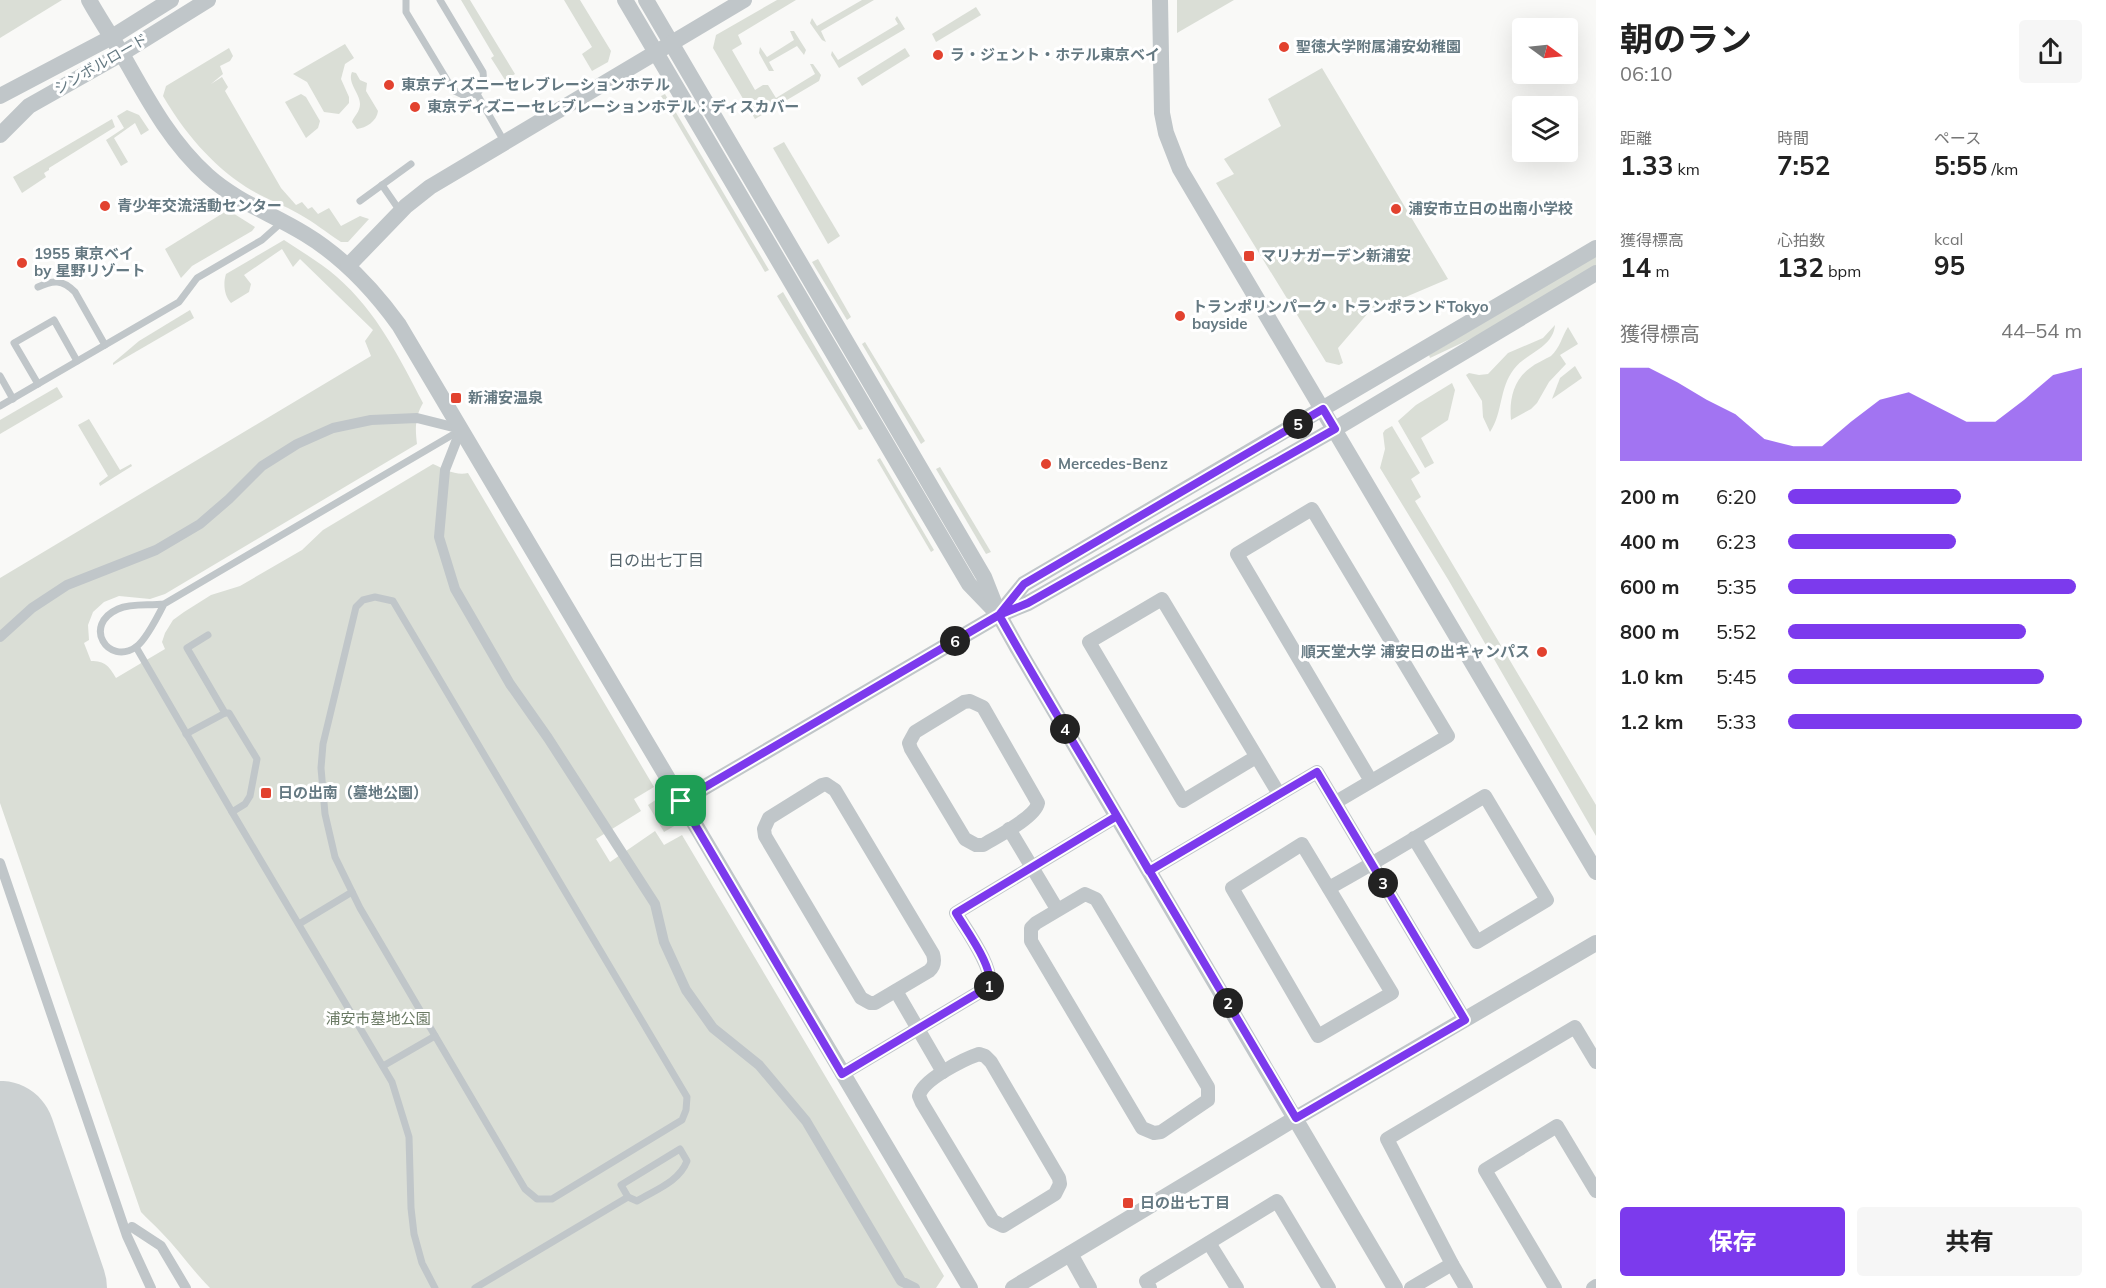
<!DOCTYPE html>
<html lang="ja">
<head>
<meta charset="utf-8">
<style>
  :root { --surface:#fff; --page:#f6f6f6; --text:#222; --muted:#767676; --accent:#7c3aed }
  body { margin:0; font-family:Mulish,"Noto Sans JP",sans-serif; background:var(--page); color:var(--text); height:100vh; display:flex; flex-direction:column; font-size:22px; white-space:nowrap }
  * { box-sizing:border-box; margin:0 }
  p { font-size:20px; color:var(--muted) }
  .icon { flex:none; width:33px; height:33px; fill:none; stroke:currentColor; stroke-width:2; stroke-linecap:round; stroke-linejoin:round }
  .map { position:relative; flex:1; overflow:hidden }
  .sheet { display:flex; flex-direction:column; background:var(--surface); width:510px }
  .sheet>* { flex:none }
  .needle { width:39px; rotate:105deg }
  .controls { position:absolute; left:1512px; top:18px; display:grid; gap:12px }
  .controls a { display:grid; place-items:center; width:66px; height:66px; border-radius:6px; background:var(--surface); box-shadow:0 6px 24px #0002; font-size:30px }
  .pin { position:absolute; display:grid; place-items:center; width:51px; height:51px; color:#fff; margin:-26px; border-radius:12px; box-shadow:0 3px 9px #0006 }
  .km { position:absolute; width:30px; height:30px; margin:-15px; border-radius:50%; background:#222; color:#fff; font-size:16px; line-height:30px; text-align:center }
  .round { display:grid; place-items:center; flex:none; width:63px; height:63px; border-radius:6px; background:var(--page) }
  .overview { display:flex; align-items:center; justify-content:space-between; height:102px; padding:0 24px }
  h1 { font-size:33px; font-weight:700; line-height:45px }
  .figures { display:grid; grid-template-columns:repeat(3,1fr); gap:9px; height:102px; padding:6px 24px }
  .figures div { display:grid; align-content:center }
  .figures b { font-size:26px; font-weight:700 }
  .figures small { font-size:16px; font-weight:400 }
  .figures p { font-size:16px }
  .chart { height:168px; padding:12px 24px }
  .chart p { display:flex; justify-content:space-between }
  .chart svg { width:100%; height:108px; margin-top:6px; fill:var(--accent); opacity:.7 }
  .primary-button { display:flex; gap:12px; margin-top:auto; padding:12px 24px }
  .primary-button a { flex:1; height:69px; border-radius:6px; background:var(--accent); color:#fff; font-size:24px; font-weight:700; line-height:69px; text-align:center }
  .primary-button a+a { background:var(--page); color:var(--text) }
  ul { padding:0 24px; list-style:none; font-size:20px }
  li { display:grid; grid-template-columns:96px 72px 1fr; align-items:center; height:45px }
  li i { height:15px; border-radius:8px; background:var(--accent) }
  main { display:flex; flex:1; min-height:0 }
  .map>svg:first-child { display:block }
</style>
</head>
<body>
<main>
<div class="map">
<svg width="1596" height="1288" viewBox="0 0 1596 1288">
  <rect width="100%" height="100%" fill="#f9f9f7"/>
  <g fill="#daded6">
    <path d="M0 0H62L0 38Z"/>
    <path d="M461 0H470L515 74 505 80 491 58 494 56Z"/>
    <path d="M564 0H580L611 51 608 62 592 71 582 54 592 47Z"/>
    <path d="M777 0H796L738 35 742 44 732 50 755 90 763 85H768L776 98 815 74 810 64H813L821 75 819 81 755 119 713 48 716 35Z"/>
    <path d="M862 0H874L821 31 826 42 822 40 810 23 812 18 817 26Z"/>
    <path d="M1177 0H1234L1177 33Z"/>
    <path d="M976 7 981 15 936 42 932 34Z"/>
    <path d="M897 16 905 29 839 68 831 55 832 51 838 60 898 24 895 19Z"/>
    <path d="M790 31H794L806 50 804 55 797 46 769 62 774 71H769L759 53 760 47 767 57 794 40Z"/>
    <path d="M345 44 354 58 345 64 341 79 349 97V103L339 114 324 112 307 82 293 74Z"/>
    <path d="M229 48 233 56 230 61 220 66 223 74 211 84 222 77 228 87 225 91 281 188 296 205 302 202 308 209 312 207 318 214 329 208 341 226 360 216 369 219 348 242H341C327 233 314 222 299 214 282 204 263 198 246 187 211 164 184 132 163 96L166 86Z"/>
    <path d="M905 48 910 56 862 86 857 78Z"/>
    <path d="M1322 68 1448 279 1368 313 1338 348 1343 363 1339 365 1326 362 1216 183 1234 174 1224 159 1281 126 1268 99Z"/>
    <path d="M352 72 356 73 360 80 367 83 366 91 378 111C377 121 366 128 357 129L352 122C354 116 360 112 360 104 360 93 347 83 352 72Z"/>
    <path d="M301 94 306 97 320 121 318 128 306 138 285 102Z"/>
    <path d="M665 94 769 270 765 272 661 96Z"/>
    <path d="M127 110 139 115 149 130 141 135 135 123 114 138 128 162 121 166 106 140 124 128 117 116Z"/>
    <path d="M112 119 115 127 49 168V170L44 173 46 177 22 193 13 177Z"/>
    <path d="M784 142 840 236 828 244 773 148Z"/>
    <path d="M228 210 255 227 252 231 192 266 181 278 165 249Z"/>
    <path d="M284 240C302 252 321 263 337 277 377 312 399 357 423 403 415 417 415 428 417 444L165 594 150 599 119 596 104 602 93 612 88 625 89 640 84 643 91 661C105 661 109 666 116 678L165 649 162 642 165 633 173 620 184 612 211 595 240 586 302 550 323 530 433 464C444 469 456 476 468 473L654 787 634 799 641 811 596 839 610 862 655 831 664 845 682 835 944 1276 936 1288H210C192 1270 179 1250 161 1232 155 1225 147 1219 141 1212L0 803V578L371 356 365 341 373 330 300 259 293 267 282 249 244 275 251 284 249 292 231 303C224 296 223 283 226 274Z"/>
    <path d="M1596 256V266L1481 334 1430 358 1429 355Z"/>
    <path d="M818 259 851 317 847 320 812 262Z"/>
    <path d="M783 292 863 429 859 430 777 296Z"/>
    <path d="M190 310 194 318 113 365V363L139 341Z"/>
    <path d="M1555 325C1553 348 1526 353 1514 369 1499 388 1503 413 1490 432L1483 417 1482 401 1466 375 1469 373 1479 375 1488 374 1508 353 1543 338Z"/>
    <path d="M1568 327 1578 344 1560 355 1566 364 1549 382 1537 403 1531 409 1511 420C1509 401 1513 380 1530 368 1536 363 1544 360 1551 356 1560 348 1562 336 1568 327Z"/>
    <path d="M865 342 925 441 921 444 862 344Z"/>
    <path d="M1575 366 1582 378 1552 399 1560 378Z"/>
    <path d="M1452 383 1455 390 1448 420 1421 438 1434 463 1425 468 1398 421 1416 405Z"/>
    <path d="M57 387 63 397 0 434V420Z"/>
    <path d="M89 419 120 470 131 464 132 466 100 486 99 483 108 476 78 425Z"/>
    <path d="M1392 426 1420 473 1411 479 1421 497 1415 501 1596 805V836L1449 581 1380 468 1385 449 1383 433 1385 430Z"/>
    <path d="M880 458 934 550 931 552 877 460Z"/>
    <path d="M940 467 991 552 986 554 936 469Z"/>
    <path d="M660 797 676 825 664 832 648 805Z"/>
  </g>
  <path fill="#b7c6c8" d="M0 1196 31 1288H0Z"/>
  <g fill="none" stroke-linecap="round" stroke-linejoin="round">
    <path stroke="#ccd1d2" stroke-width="110" d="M0 1136 52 1288"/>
    <g stroke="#c0c6c9" stroke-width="7">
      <path d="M406 0V12L453 90 465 96 477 94 484 84 483 72 440 0"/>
      <path d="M477 94 505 143"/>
      <path d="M382 185 400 211"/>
      <path d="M360 201 411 164"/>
      <path d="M38 287C53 280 62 279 75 292L105 345"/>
      <path d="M0 376 13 399"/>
      <path d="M38 384 14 343 54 320 77 361"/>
      <path d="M0 406 179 302 197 278 262 240 281 223"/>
      <path d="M375 597 393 601 687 1097 686 1110 682 1120 552 1199H537L525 1189 360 908 335 857 325 814 321 768 323 744 356 607 363 600Z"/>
      <path d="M164 604C158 616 146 640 136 647 108 666 82 625 118 609 132 603 149 606 164 604L459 431"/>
      <path d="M208 635 187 648 225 713"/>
      <path d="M136 647 232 812 392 1082 409 1137 411 1208 414 1234 422 1263 435 1288"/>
      <path d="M186 734 225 713H229L257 759 250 796 245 804 232 812"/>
      <path d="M299 924 352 892"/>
      <path d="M383 1066 435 1036"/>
      <path d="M680 1149 687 1161C679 1182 655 1190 637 1201L628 1197 621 1185Z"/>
      <path d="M475 1288 628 1197"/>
    </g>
    <g stroke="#c0c6c9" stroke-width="10">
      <path d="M0 637 32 608 67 585 156 550 200 524 229 499 262 466 297 444 333 428 371 420 417 418 461 429 445 470 439 537 455 589 510 684 548 738 655 904 664 942 686 990 713 1028 759 1065 806 1121 901 1281 915 1288"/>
      <path d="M0 863 127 1236 151 1288"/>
      <path d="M132 1227 161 1246 186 1288"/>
    </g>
    <g stroke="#c0c6c9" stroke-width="14">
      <path d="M970 701 983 707 1038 803C1035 818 996 837 983 845H976L965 839 911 749 909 743 915 732 964 702Z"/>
      <path d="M1256 757 1183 801 1089 642 1162 599 1279 794"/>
      <path d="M826 784 835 790 933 954C935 961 935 966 929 971L875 1003H870L861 998 765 836 764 829 769 818 822 785Z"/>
      <path d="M1336 802 1448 736 1312 509 1237 554 1371 781"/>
      <path d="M1009 829 1057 909"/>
      <path d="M1302 844 1392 993 1318 1036 1232 888Z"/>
      <path d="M1149 871 1317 772 1465 1020"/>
      <path d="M1329 888C1382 859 1433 827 1485 796L1547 900 1477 942 1414 838"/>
      <path d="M1085 894 1096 899 1208 1087V1100L1161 1132 1154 1133 1142 1128 1031 941V928L1036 923Z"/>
      <path d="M896 991 943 1072"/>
      <path d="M979 1054 985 1056 991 1062 1059 1178 1060 1184 1055 1194 1003 1226 993 1221 922 1103 919 1096C922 1080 964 1059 979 1054Z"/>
      <path d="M842 1074 988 987C997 972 965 928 956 913L1117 816"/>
      <path d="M1209 1243 1237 1288"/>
      <path d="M1150 1288 1146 1281 1277 1201 1329 1288"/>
      <path d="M1411 1288 1452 1264"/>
      <path d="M1466 1288 1452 1264 1387 1139 1575 1027 1596 1062"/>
      <path d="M1555 1288 1485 1170 1557 1126 1596 1191"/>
      <path d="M1593 1288 1596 1286"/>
    </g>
    <g stroke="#c0c6c9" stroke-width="16">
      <path d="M89 0C99 18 111 36 122 54 147 98 170 142 208 176 237 202 273 214 305 234 343 257 373 289 399 325L970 1288"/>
      <path d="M625 0 969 584 994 610"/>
      <path d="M646 0 984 577 999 615 1018 649 1395 1288"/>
      <path d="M1160 0 1162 113 1166 133 1180 169 1596 872"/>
      <path d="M0 96 112 37 171 0"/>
      <path d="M0 135 29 106 121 54 208 0"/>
      <path d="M348 266 406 206 430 187 744 0"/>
      <path d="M1001 612 1024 584 1596 248"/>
      <path d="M681 801 999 615 1028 603 1335 429 1596 273"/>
      <path d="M1070 1254 1089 1288"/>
      <path d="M1013 1288 1296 1118 1596 943"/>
    </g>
  </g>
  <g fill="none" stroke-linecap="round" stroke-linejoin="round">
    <g stroke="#fff" stroke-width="12">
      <path id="route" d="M681 801 842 1074 988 987C997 971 965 929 956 913L1117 816 1296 1118 1465 1020 1317 772 1149 871C1100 785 1047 701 999 615L1024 584 1323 409 1335 429 1028 603 999 615 681 801"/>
    </g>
    <use href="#route" stroke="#7c3aed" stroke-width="8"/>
  </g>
  <g fill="#e2422f" stroke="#fff" stroke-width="2">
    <circle cx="1284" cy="47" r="6"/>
    <circle cx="938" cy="55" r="6"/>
    <circle cx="389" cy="85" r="6"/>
    <circle cx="415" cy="107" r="6"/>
    <circle cx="105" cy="206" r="6"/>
    <circle cx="1396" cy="209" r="6"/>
    <rect x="1243" y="250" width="12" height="12" rx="3"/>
    <circle cx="22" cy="263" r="6"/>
    <circle cx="1180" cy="316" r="6"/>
    <rect x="450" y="392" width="12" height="12" rx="3"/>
    <circle cx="1046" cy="464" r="6"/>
    <circle cx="1542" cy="652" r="6"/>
    <rect x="260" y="787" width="12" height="12" rx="3"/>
    <rect x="1122" y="1197" width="12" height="12" rx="3"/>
  </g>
  <g text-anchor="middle" stroke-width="6" stroke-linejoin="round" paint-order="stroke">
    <g font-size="15" font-weight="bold" fill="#657982" stroke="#fff" text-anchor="start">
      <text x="1296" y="52">聖徳大学附属浦安幼稚園</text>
      <text x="950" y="60">ラ・ジェント・ホテル東京ベイ</text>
      <text x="401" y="90">東京ディズニーセレブレーションホテル</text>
      <text x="427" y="112">東京ディズニーセレブレーションホテル：ディスカバー</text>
      <text x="117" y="211">青少年交流活動センター</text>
      <text x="1408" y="214">浦安市立日の出南小学校</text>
      <text x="34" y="259">1955 東京ベイ<tspan x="34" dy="17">by 星野リゾート</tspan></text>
      <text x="1261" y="261">マリナガーデン新浦安</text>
      <text x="1192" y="312">トランポリンパーク・トランポランドTokyo<tspan x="1192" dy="17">bayside</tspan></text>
      <text x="468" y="403">新浦安温泉</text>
      <text x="1058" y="469">Mercedes-Benz</text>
      <text x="1530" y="657" text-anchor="end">順天堂大学 浦安日の出キャンパス</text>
      <text x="278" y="798">日の出南（墓地公園）</text>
      <text x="1140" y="1208">日の出七丁目</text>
    </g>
    <g font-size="15" fill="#657982" stroke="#fff">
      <text transform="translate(101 64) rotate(-30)" y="5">シンボルロード</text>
    </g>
    <g font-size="15" fill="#6a7a64" stroke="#fff">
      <text x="378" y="1024">浦安市墓地公園</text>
    </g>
    <g font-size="16" fill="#57666d" stroke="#fff">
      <text x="656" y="566">日の出七丁目</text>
    </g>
  </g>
</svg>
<div class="controls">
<a><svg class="needle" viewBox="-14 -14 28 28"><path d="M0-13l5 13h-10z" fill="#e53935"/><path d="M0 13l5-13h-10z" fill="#767676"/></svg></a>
<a><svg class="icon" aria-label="layers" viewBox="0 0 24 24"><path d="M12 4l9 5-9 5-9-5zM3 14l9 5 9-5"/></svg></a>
</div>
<div class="pin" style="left:681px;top:801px;background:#1e9e55"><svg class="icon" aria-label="arrive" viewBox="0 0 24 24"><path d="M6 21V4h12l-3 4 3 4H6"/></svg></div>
<b class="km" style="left:989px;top:986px">1</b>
<b class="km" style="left:1228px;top:1003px">2</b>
<b class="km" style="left:1383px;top:883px">3</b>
<b class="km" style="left:1065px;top:729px">4</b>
<b class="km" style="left:1298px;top:424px">5</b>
<b class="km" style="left:955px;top:641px">6</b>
</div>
<section class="sheet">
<div class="overview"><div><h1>朝のラン</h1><p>06:10</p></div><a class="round"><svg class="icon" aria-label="share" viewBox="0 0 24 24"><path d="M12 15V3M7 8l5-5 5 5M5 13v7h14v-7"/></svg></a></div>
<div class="figures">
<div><p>距離</p><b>1.33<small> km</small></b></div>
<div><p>時間</p><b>7:52</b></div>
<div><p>ペース</p><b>5:55<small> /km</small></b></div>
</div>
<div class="figures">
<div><p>獲得標高</p><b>14<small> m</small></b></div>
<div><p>心拍数</p><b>132<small> bpm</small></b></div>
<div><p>kcal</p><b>95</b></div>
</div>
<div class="chart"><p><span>獲得標高</span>44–54 m</p>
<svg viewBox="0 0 160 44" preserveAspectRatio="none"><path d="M0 44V6L10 6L20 12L30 19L40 25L50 35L60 38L70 38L80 28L90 19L100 16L110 22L120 28L130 28L140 19L150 9L160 6V44z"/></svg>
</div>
<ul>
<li><b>200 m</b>6:20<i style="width:59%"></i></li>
<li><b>400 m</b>6:23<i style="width:57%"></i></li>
<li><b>600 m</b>5:35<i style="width:98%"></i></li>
<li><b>800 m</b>5:52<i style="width:81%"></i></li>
<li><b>1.0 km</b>5:45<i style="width:87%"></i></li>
<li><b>1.2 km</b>5:33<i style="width:100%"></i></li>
</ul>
<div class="primary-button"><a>保存</a><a>共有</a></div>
</section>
</main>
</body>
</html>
